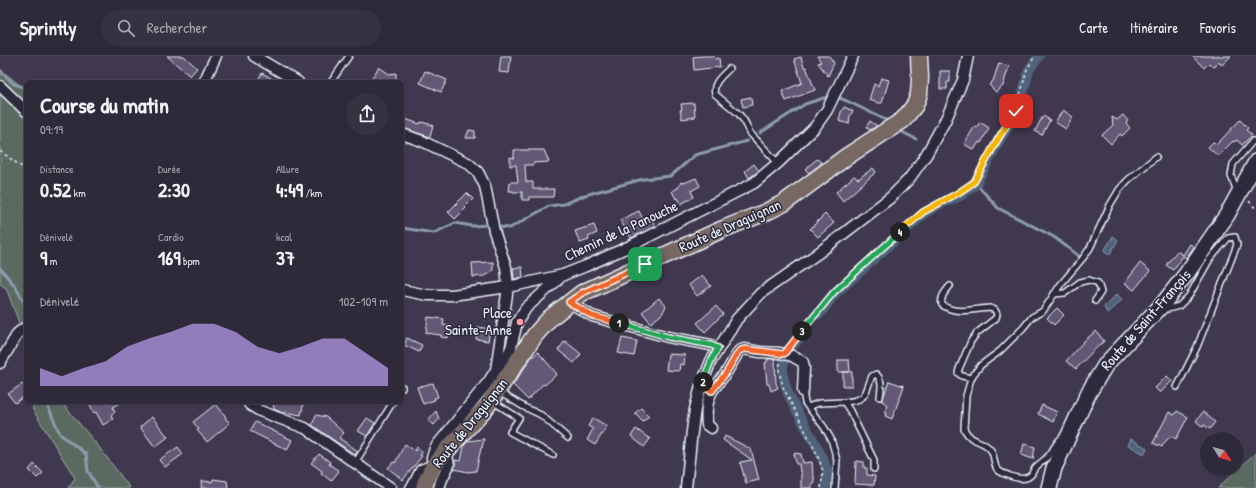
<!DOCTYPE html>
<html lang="fr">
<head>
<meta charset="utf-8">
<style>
  :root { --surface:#2f2a3a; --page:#373242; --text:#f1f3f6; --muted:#a7a7af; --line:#4a4654; --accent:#bca0f2 }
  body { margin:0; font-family:"Patrick Hand",sans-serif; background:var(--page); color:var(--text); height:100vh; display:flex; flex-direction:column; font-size:15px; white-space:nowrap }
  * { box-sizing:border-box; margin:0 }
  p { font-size:13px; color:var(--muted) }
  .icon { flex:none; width:22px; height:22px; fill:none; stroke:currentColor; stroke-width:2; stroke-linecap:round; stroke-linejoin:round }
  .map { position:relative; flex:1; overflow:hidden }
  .side { position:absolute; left:24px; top:24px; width:380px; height:324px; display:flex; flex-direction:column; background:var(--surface); border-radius:6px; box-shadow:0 1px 3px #0004,0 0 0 1px var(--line) }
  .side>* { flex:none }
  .needle { width:26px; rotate:127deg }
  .tools { position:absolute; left:1200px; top:376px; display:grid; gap:8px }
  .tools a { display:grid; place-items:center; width:44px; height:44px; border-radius:50%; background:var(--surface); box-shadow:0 1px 3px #0004,0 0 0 1px var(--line); font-size:20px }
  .pin { position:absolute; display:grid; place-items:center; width:34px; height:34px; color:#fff; margin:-17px; border-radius:8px; box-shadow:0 2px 6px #0006 }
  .km { position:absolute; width:20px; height:20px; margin:-10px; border-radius:50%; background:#222; color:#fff; font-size:11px; line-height:20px; text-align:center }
  .round { display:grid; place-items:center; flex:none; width:42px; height:42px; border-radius:21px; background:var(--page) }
  .summary { display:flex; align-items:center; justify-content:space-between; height:68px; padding:0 16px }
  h1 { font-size:22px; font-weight:800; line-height:30px }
  .stats { display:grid; grid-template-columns:repeat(3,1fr); gap:6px; height:68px; padding:4px 16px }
  .stats div { display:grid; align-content:center }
  .stats b { font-size:20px; font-weight:800 }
  .stats small { font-size:11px; font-weight:400 }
  .stats p { font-size:11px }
  .chart { height:112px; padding:8px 16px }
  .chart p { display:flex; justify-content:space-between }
  .chart svg { width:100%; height:72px; margin-top:4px; fill:var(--accent); opacity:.7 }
  header { display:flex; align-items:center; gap:24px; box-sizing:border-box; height:56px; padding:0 20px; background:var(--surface); border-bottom:1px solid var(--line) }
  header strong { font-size:19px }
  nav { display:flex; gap:22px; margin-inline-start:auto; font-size:14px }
  .search { width:280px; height:36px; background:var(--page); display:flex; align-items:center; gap:10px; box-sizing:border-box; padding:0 14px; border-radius:22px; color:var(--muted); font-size:15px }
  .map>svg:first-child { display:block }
</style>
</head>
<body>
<header>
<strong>Sprintly</strong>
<div class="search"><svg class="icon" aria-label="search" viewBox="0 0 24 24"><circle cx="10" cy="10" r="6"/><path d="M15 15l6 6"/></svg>Rechercher</div>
<nav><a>Carte</a><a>Itinéraire</a><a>Favoris</a></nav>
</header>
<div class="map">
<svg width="1256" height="432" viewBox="0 0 1256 432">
  <rect width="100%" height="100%" fill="#3f384e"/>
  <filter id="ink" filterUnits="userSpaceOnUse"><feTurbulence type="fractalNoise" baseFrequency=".025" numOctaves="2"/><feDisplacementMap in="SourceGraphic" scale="8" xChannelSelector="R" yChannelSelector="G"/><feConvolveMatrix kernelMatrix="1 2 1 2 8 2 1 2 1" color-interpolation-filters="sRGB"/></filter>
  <g filter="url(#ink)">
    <g fill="#5a6a61" stroke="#a1aeac">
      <path d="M0 13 26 34V285L6 232 0 228Z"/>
      <path d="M33 346H62L63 348 98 390 130 432H68L75 422 33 354Z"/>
      <path d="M1256 396V432H1218Z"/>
    </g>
    <g fill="#51647c" stroke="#8d9cae">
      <path d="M1113 180 1118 184 1110 198 1104 195Z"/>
      <path d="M1117 238 1122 244 1107 257 1104 251Z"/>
      <path d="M1131 383 1147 392 1144 398 1128 389Z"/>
    </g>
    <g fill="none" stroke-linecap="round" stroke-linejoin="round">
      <g stroke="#8d9cae" stroke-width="3">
        <path d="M0 15 14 28 26 32"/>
        <path d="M837 41 847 45 888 65"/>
        <path d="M900 75 916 83"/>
        <path d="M760 77 805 48 827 41"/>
        <path d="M976 128 991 144 998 152 1054 181 1080 201"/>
        <path d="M498 171 510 172 549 150 564 148 585 139 643 123 671 120 695 99 747 85"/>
        <path d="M402 172 434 177 455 167 472 170 489 169"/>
        <path d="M0 212 15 230 26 249"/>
        <path d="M46 346 60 378 86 398 88 415 98 432"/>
      </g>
      <g stroke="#51647c" stroke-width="10">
        <path d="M820 258 834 239 925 157 940 148 960 140 976 128 999 85 1018 56 1029 14 1039 0"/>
        <path d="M801 280C796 287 788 294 785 302 772 335 821 383 827 417 828 422 826 427 825 432"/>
      </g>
    </g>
    <g fill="#645976" stroke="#e8f1f8">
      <path d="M167 0H184L197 12 190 20Z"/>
      <path d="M501 0H511L509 17 499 16Z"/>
      <path d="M703 0H714L715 3 719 2 720 11 694 14 693 1Z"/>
      <path d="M817 0H829L834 7 828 20 818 7 821 6Z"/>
      <path d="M1192 0H1231L1222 9 1218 5 1213 11 1209 7 1204 12Z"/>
      <path d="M801 1 804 11H806L815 34 786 45 782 35 802 27 794 3Z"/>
      <path d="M999 7 1009 10 1003 30 996 36 989 29 993 25Z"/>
      <path d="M379 11 389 18 396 17V26H369Z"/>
      <path d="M425 15 447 24 441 36 420 27Z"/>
      <path d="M940 15H950V26H947V33H940Z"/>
      <path d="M262 17 278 26H257Z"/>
      <path d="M881 22 889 24 882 47H879L869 44 874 28 878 30Z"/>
      <path d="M751 41 752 49 743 51 741 43Z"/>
      <path d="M694 47 695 61 682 63 680 54H682L681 48Z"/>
      <path d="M844 51 853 55 850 60 849 68 839 65 841 56Z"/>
      <path d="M1063 54 1073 61 1066 73 1055 66Z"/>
      <path d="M1123 59 1128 65 1126 67 1130 72 1122 80 1120 78 1111 88 1102 79 1113 69 1112 61 1117 64Z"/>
      <path d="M1043 60 1050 64 1042 79 1035 75Z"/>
      <path d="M402 62 420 68 421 66 433 69 430 81 402 72Z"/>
      <path d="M1240 64 1248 72 1246 74 1252 79 1242 89 1237 84 1234 86 1233 85 1218 100 1208 91 1213 86 1217 88Z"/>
      <path d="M870 65 877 70 870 74 866 71Z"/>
      <path d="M980 66 989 72 981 87 979 86 974 94 964 88 975 70 977 71Z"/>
      <path d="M469 74 475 75V82H466Z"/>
      <path d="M514 94H544L549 106 533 107V109H525L526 126H533V133H554L553 141H529V144H522V136H513V135H509L510 126H518L516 109 510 110V101L514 102Z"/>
      <path d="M817 103 822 107 809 117 805 113Z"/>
      <path d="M754 108 759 115 749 122 745 115Z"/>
      <path d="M873 112 876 116 843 145 836 136 854 120 858 123Z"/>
      <path d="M696 122 700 130 691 135 694 141 681 148 678 142 676 143 672 135 678 132 681 126 684 127Z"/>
      <path d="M467 137 473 143 465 151 466 152 455 163 448 156Z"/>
      <path d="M639 155 644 165 651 161 655 170 631 182 620 164Z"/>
      <path d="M825 158 834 167 818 181 810 173Z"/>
      <path d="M594 169 597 177 588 181 589 184 580 187 575 175Z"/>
      <path d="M1190 188 1194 191 1186 202 1183 200 1173 214 1166 209 1177 195 1183 199Z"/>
      <path d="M493 206V214L484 220 473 221 472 207Z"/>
      <path d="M1140 207 1150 215 1134 234 1125 227Z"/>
      <path d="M522 211 523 221 514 223 513 212Z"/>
      <path d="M702 219 711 230 697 240 689 229Z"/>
      <path d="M659 242 666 250 662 258 651 267 642 256Z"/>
      <path d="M716 250 723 258 705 276 697 267Z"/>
      <path d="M1057 252 1064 259 1054 269 1047 262Z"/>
      <path d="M428 261 444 263 443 269 450 270 448 282 441 281V279L426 277Z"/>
      <path d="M478 271 490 273 488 285 476 283Z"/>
      <path d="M1096 275 1104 285 1093 295 1076 313 1066 305 1084 285Z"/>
      <path d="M407 282 422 289 419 296 404 289Z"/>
      <path d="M622 282 637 285 634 300 618 297Z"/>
      <path d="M565 285 581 298 574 307 558 294Z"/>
      <path d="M538 296 557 318 545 329 543 328 528 344 513 329 531 302Z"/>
      <path d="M668 298 685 299 684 309 680 308 679 315 666 314Z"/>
      <path d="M767 303H775L776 327 778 332 771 335 769 328H767L765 307 767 306Z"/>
      <path d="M838 304H849L850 316H852V330H843V316H849H838Z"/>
      <path d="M1167 320 1172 325 1160 337 1155 332Z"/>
      <path d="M889 325 904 330 892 363 885 360 887 356 885 355 887 349 882 345Z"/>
      <path d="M433 327 438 341 434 342 435 344 423 348 417 331Z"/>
      <path d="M22 328 26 332V339L15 347 8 338Z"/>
      <path d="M95 346H121L113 351 115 356 111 359 113 363 103 369 96 356 94 357 90 349Z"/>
      <path d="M273 346H304L301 359 285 356V358L274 353Z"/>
      <path d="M216 348 226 361 225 362 230 367 207 386 197 374 199 373 193 366Z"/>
      <path d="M1042 349 1057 356 1053 366 1038 358Z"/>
      <path d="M641 352 649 360 643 365 635 357Z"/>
      <path d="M436 355 439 363 434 369 428 364Z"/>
      <path d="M1177 355 1188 361 1176 383 1171 380 1164 387 1162 391 1153 387 1169 356 1174 359Z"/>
      <path d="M1203 356 1215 366 1210 373 1204 369 1203 371 1196 365Z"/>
      <path d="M316 359 326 361 344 377 339 382 358 395 355 399 312 369Z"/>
      <path d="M152 361 168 381 155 391 140 371Z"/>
      <path d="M367 362 375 367 367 380 358 375Z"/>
      <path d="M593 362 607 370 595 389 587 384 593 373 588 370Z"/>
      <path d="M255 366 292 384 287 394 250 375Z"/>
      <path d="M636 373 650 383 644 391 631 380Z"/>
      <path d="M725 380 751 393 759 424 746 427 740 406 752 404 723 384Z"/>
      <path d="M484 383 482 392H481L476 415 468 416 454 413 455 408V404L461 405 464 390 468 385Z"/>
      <path d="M405 388 415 395 417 391 423 396 420 399 422 400 403 424 388 412 393 406 395 407Z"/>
      <path d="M1024 388 1035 391 1033 403 1021 399Z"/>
      <path d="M178 391 183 398 165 411 159 404Z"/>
      <path d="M794 397 801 398 803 407 812 406 813 420H814V427H812V432H801V416H800L799 408H796Z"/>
      <path d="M319 398 330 406 329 408 339 415 331 425 321 417 322 415 311 407Z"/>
      <path d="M856 405 864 406V412H867V419L875 420 874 429 855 428Z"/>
      <path d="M34 408 43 417 37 422 29 414Z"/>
      <path d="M213 423 227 425 228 432H201L202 425 212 426Z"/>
    </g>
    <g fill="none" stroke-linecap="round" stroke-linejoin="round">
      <g stroke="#e8f1f8" stroke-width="8">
        <g id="service">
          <path d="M729 13C722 20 712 27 715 38L739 58 745 66 750 77 778 107"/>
          <path d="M331 26 349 0"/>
          <path d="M1237 135 1231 120 1233 108 1253 85"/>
          <path d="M950 230C945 236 940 241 942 249 957 259 973 253 990 252L995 254 997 258 996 262 977 277 971 285 959 313 958 317 962 320 971 322"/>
          <path d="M1054 238 1065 237 1080 226 1089 224 1098 227 1101 236 1095 245"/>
          <path d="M1163 250 1168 253 1179 250 1189 240 1210 203 1228 182 1235 181 1237 189 1197 291 1177 331"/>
          <path d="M402 331V332"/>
          <path d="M803 335 805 347 824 371 831 383 837 404 835 432"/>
          <path d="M499 336 524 351 541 359 568 382"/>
          <path d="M492 345 519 362 510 376 553 399"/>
          <path d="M844 346C868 344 864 339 872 320L876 318C883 324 881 333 880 341"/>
          <path d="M808 351 819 347 844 346 850 355 874 404V413"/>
          <path d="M1064 380C1055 386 1055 392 1049 399 1045 404 1040 407 1035 412 1033 414 1033 417 1031 419 1025 425 1017 422 1010 420 1006 418 1000 417 997 413 993 407 995 398 990 393 982 383 972 388 964 373L966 340 970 326 973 319 981 309 1000 295 1023 272 1032 261 1043 255 1061 228 1083 202 1090 192 1110 149 1119 134 1128 124 1156 101"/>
          <path d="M355 407 393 346"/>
        </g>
      </g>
      <g stroke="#e8f1f8" stroke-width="13">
        <g id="minor">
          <path d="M254 0 298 26"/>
          <path d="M204 26 216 0"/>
          <path d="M0 30 26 55"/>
          <path d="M402 78 422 85 468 107 478 116 485 130 494 175 506 211 508 231 496 314 489 325 435 392 432 402 434 409 421 414 413 430 411 432"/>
          <path d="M402 234 427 239H452L508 231 563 219 586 210 630 190 754 127 778 107 815 71 827 54 853 0"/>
          <path d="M569 246 592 260 668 281 711 289 718 292"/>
          <path d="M792 300 803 306 804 312 803 335"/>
          <path d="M0 307 18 277 26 271"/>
          <path d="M496 314 507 300 511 292 517 266 526 252 563 219"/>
          <path d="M701 330 712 335 726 317 739 295 744 293 760 296 780 297"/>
          <path d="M248 346 250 349 260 355 305 372 391 432"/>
          <path d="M711 372 707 369C706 357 706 346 712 335"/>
          <path d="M439 432 442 423 449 409 446 395"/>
          <path d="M686 432 692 375 695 353 701 330 711 305 737 263 761 237 817 198 890 142 909 123 926 99 946 63 963 24 968 0"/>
        </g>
      </g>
      <g stroke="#e8f1f8" stroke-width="18">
        <path id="secondary" d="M1049 432 1054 412 1070 377 1089 336 1106 308 1162 249 1187 217 1227 159 1256 106"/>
      </g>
      <g stroke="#e8f1f8" stroke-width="19">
        <path id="primary" d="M424 432 426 425 434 409 446 395 487 350 535 279 550 262 582 237 723 173 766 156 784 147 846 101 903 64 915 49 919 38 920 22 919 0"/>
      </g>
      <g stroke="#e8f1f8" stroke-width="1.5" stroke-dasharray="3 3" stroke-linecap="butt">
        <path d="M0 95 26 114"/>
        <path d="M974 126 979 130"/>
        <path d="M1249 145 1254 151 1256 150"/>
        <path d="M790 290 834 236 923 156 958 137 974 126 1016 55 1027 13 1035 0"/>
        <path d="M780 307 779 315 783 331 817 398 823 415 821 432"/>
      </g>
      <use href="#service" stroke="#2f2a3d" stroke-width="5"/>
      <use href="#minor" stroke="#2f2a3d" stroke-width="10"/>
      <use href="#secondary" stroke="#2f2a3d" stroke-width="15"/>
      <use href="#primary" stroke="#776864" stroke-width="16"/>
      <g stroke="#e8f1f8" stroke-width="13" stroke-linecap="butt">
        <path id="minor-bridge" d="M780 297 792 300"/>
      </g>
      <use href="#minor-bridge" stroke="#2f2a3d" stroke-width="10"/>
    </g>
  </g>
  <g fill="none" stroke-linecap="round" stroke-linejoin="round" filter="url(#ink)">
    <g stroke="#fff" stroke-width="8">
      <path id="split-1" d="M619 267 592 260 569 246 582 237 645 208"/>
    </g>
    <g stroke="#fff" stroke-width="8">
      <path id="split-2" d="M619 267 668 281 711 289 718 292 711 305 703 326"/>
    </g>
    <g stroke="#fff" stroke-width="8">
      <path id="split-3" d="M703 326 701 330 712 335 726 317 739 295 744 293 784 298 802 275"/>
    </g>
    <g stroke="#fff" stroke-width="8">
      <path id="split-4" d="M802 275 834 236 900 176"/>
    </g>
    <g stroke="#fff" stroke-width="8">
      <path id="split-5" d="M900 176 923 156 958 137 974 126 998 83"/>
    </g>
    <g stroke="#fff" stroke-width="8">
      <path id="split-6" d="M998 83 1016 55"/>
    </g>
    <use href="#split-1" stroke="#f0652b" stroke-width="5"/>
    <use href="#split-2" stroke="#22a559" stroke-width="5"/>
    <use href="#split-3" stroke="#f0652b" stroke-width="5"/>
    <use href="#split-4" stroke="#22a559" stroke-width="5"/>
    <use href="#split-5" stroke="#f5b400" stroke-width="5"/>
    <use href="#split-6" stroke="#f5b400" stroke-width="5"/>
  </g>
  <circle fill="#ff9aa2" stroke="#2f2a3d" stroke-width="1.5" cx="520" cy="266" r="4"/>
  <g text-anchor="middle" stroke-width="3" stroke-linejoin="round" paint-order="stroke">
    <g font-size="15" fill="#e8f1f8" stroke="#2f2a3d">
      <text transform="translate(730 170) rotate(-24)" y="5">Route de Draguignan</text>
      <text transform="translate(621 175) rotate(-25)" y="5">Chemin de la Panouche</text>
      <text transform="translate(1146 264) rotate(-49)" y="5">Route de Saint-François</text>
      <text transform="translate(470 367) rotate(-51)" y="5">Route de Draguignan</text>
    </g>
    <g font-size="15" fill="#e8f1f8" stroke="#2f2a3d" text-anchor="end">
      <text x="512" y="262">Place<tspan x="512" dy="17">Sainte-Anne</tspan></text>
    </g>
  </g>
</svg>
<div class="tools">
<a><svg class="needle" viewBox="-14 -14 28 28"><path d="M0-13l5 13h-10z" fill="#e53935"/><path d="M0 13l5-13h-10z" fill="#a7a7af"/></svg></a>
</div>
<div class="pin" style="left:645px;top:208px;background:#1e9e55"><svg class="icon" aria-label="arrive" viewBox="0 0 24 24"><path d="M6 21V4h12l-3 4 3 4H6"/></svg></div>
<div class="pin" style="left:1016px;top:55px;background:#d93025"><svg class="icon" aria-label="check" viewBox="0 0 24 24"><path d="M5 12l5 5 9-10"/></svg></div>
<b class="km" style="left:619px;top:267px">1</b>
<b class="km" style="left:703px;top:326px">2</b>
<b class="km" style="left:802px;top:275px">3</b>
<b class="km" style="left:900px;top:176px">4</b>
<section class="side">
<div class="summary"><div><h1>Course du matin</h1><p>09:19</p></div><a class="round"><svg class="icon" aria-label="share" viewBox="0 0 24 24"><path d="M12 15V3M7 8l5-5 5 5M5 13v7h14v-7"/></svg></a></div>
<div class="stats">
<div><p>Distance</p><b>0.52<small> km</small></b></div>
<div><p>Durée</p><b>2:30</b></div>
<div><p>Allure</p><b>4:49<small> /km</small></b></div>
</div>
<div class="stats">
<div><p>Dénivelé</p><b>9<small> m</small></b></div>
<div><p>Cardio</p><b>169<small> bpm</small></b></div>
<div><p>kcal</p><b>37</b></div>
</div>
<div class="chart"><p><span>Dénivelé</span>102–109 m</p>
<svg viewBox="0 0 160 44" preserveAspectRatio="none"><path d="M0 44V33L10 38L20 33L30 29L40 20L50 15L60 11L70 6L80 6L90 11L100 20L110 24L120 20L130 15L140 15L150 24L160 33V44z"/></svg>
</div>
</section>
</div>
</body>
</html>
